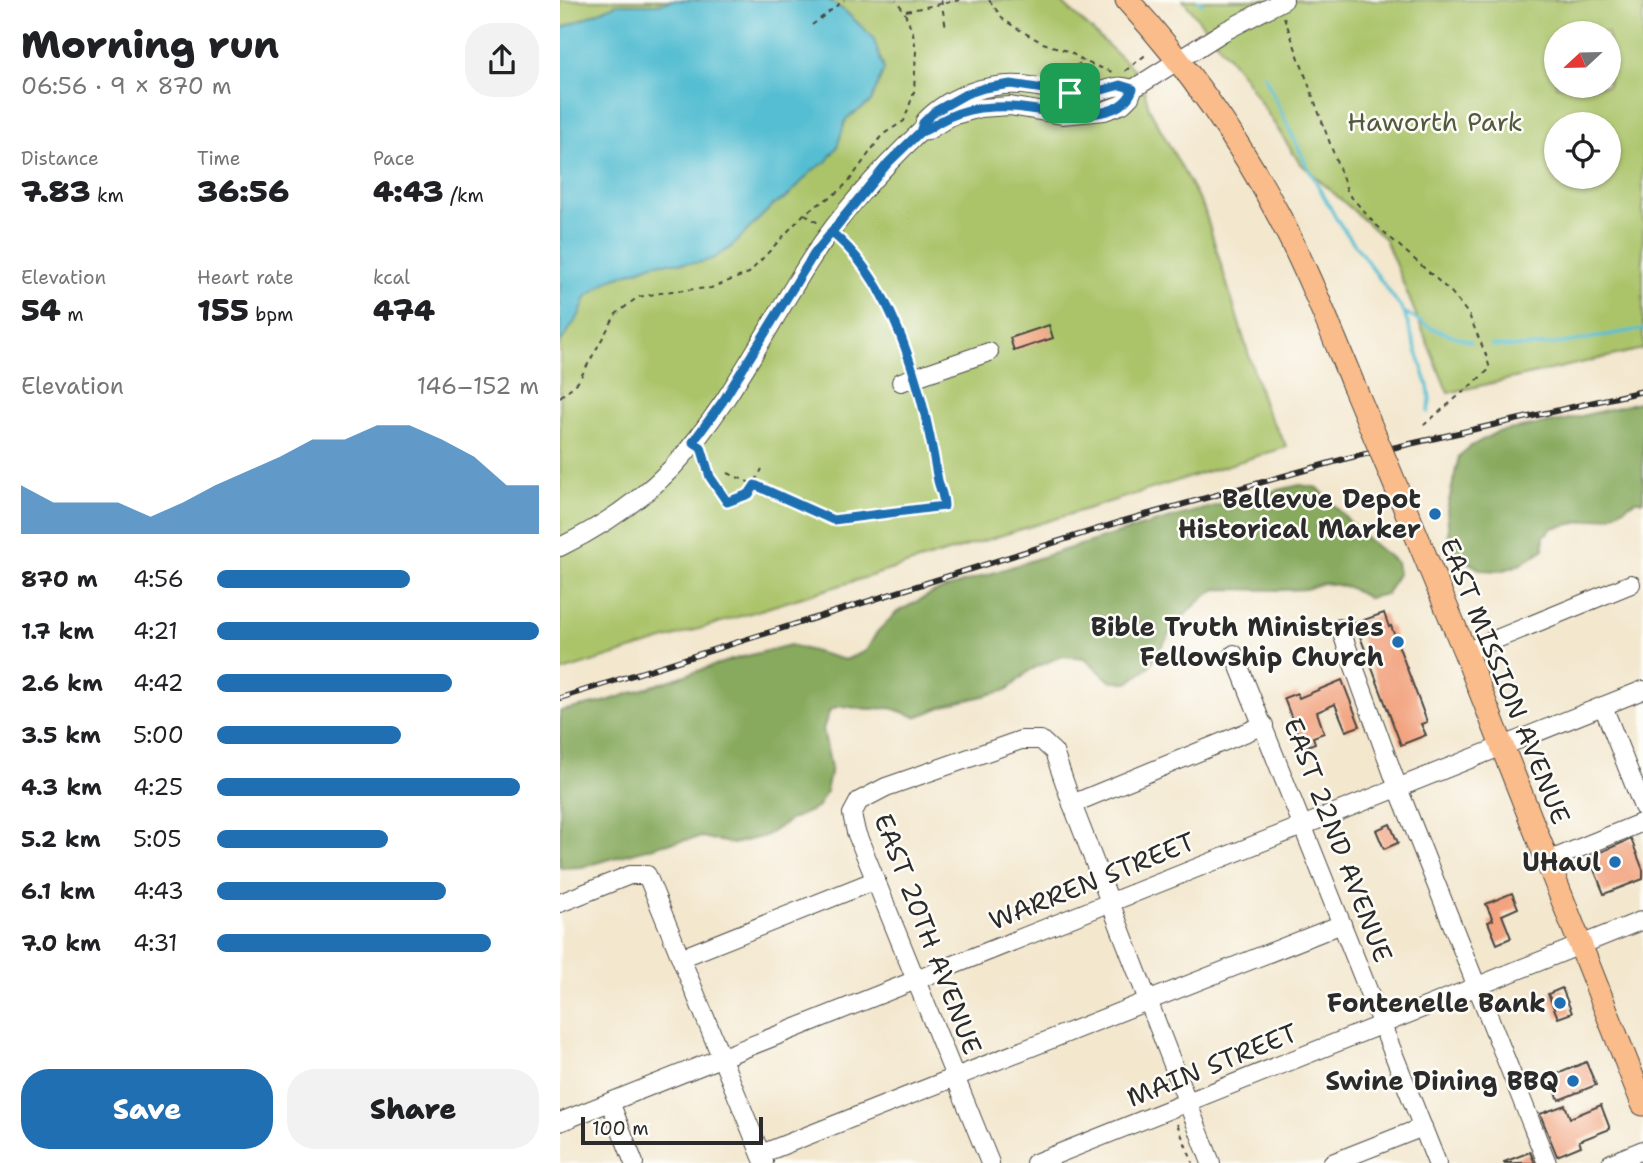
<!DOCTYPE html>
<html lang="en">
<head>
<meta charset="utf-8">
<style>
  :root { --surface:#fff; --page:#f2f2f2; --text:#202124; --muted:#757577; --accent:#1f6fb2 }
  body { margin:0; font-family:"Shantell Sans",sans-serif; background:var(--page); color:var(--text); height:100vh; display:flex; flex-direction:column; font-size:26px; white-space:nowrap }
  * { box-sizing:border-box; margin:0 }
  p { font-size:23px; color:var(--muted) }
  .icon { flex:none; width:38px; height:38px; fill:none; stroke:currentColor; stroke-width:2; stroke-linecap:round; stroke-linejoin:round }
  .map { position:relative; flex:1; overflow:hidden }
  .details { display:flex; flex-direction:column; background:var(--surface); width:560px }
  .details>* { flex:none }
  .needle { width:46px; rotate:248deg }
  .controls { position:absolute; left:984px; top:21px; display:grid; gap:14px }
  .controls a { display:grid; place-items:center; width:77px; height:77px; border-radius:50%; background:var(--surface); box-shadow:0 2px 5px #0004; font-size:35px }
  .scale { position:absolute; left:21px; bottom:18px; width:182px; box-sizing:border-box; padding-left:7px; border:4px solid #2b2b2b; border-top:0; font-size:19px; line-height:24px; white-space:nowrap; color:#2b2b2b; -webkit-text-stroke:5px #fdfcf7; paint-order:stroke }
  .pin { position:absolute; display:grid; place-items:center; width:60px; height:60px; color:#fff; margin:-30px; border-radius:14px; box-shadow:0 4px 10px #0006 }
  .round { display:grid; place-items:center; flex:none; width:74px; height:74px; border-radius:28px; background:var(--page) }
  .summary { display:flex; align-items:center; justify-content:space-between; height:119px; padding:0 21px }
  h1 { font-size:38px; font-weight:800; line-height:52px }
  .figures { display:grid; grid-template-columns:repeat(3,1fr); gap:10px; height:119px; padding:7px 21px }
  .figures div { display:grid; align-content:center }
  .figures b { font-size:30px; font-weight:800 }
  .figures small { font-size:19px; font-weight:400 }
  .figures p { font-size:19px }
  .chart { height:196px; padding:14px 21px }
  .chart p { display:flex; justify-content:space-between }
  .chart svg { width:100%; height:126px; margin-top:7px; fill:var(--accent); opacity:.7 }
  .primary-button { display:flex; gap:14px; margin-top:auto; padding:14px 21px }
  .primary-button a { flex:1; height:80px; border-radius:28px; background:var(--accent); color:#fff; font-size:28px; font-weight:800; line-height:80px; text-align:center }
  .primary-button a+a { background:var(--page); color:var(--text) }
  ul { padding:0 21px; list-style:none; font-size:23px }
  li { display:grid; grid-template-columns:112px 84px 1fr; align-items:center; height:52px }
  li i { height:18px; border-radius:9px; background:var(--accent) }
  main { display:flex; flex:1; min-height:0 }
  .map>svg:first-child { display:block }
</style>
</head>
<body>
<main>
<section class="details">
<div class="summary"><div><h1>Morning run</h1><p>06:56 · 9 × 870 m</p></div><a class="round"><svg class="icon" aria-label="share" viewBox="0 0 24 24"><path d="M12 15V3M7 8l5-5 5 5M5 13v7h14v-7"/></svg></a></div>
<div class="figures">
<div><p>Distance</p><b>7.83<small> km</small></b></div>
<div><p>Time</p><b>36:56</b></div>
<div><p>Pace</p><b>4:43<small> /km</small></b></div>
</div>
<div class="figures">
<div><p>Elevation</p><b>54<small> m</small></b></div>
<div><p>Heart rate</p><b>155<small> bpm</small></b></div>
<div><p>kcal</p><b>474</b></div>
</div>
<div class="chart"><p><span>Elevation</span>146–152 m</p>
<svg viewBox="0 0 160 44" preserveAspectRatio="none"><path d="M0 44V27L10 33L20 33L30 33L40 38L50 33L60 27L70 22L80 17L90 11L100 11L110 6L120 6L130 11L140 17L150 27L160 27V44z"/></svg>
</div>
<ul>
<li><b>870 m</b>4:56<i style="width:60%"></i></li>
<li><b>1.7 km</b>4:21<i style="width:100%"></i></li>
<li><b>2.6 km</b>4:42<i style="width:73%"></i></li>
<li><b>3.5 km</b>5:00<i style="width:57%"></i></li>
<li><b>4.3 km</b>4:25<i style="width:94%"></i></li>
<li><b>5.2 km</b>5:05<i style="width:53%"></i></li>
<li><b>6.1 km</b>4:43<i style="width:71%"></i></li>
<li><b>7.0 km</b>4:31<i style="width:85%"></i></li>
</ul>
<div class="primary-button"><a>Save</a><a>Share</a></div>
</section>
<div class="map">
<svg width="1083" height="1163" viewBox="0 0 1083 1163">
  <rect width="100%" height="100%" fill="#fdfcf7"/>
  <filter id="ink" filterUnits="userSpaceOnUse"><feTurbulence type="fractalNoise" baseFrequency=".0143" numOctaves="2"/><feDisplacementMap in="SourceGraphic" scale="14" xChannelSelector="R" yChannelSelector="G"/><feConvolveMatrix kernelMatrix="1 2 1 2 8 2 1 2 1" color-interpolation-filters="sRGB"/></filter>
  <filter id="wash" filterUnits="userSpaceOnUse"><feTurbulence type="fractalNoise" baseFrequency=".00686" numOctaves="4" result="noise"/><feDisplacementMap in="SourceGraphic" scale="28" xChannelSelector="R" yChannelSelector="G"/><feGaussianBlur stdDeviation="1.57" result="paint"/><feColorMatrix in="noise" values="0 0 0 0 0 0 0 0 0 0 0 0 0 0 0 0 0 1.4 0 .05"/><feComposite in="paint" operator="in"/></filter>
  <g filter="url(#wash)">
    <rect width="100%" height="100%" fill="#f3e7ce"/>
    <g fill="#abc46a" stroke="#6b784a" stroke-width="2" fill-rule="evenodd">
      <path d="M0 0H499L580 75 589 108 644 209 705 408 727 447 0 672Z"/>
      <path d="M623 0H1083V349L888 393 825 239 739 162 682 74ZM996 33H1048V86H996ZM996 124H1048V177H996Z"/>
    </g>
    <g fill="#88aa5e" stroke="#5a6a44" stroke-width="2">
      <path d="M1083 401V501H1075L1051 516 992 528 984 536V549L961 564 941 571 921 570 898 556 889 538 887 510 899 456 911 446 937 432 1005 420Z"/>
      <path d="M740 485 758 488 801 534 836 562 838 574 826 594 808 598 788 587 764 583 746 589 725 590 656 589 643 598 618 621 588 668 568 683 550 681 525 658 501 656 470 670 447 690 387 705 356 717 331 708 309 709 279 706 270 710 263 729 271 768 266 792 257 808 230 820 205 836 173 844 142 837 104 844 22 867 0 868V711L44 702 171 660 230 645 285 660 306 651 317 632 337 612 373 593C493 552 616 513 740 485Z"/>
    </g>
    <path fill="#55bed2" stroke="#40747e" stroke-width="2" d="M113 0H268L285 11 313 37 324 69 311 102 286 119 277 147 266 162 253 170 226 198 214 204 170 248 152 259 138 263H96L50 280 26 297 20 314 0 343V29L57 4H98Z"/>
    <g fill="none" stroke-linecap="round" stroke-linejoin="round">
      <g stroke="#55bed2" stroke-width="3.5">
        <path d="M639 0 642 3"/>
        <path d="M704 75 746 164 777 220 844 312 868 386 870 400 868 412"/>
        <path d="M846 313 871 328 911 342"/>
        <path d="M931 345C982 352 1033 336 1083 329"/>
      </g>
    </g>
    <g id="blocks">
      <g fill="#f2a37f">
        <path d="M489 325 493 338 454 351 450 338Z"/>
        <path d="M824 613 829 627 831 626 867 722 861 724 866 735 841 745 795 623Z"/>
        <path d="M782 680 800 726 786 731 775 704 757 712 764 733 753 737 755 743 743 748 724 698 737 693 739 698Z"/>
        <path d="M830 824 838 843 824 849 816 830Z"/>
        <path d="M1071 839 1083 870V879L1044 894 1029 857Z"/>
        <path d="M952 893 958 908 942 915 951 938 937 944 928 922 933 920 926 904Z"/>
        <path d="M1002 988 1012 1013 998 1018 988 994Z"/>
        <path d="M1026 1062 1036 1085 999 1100 990 1077Z"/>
        <path d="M1005 1105 1010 1118 1041 1105 1050 1129 1019 1141 1021 1146 997 1156 980 1114Z"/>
        <path d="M970 1152 975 1163H944V1162Z"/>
      </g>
    </g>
  </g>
  <g filter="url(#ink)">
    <use href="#blocks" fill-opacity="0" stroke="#494743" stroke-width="2"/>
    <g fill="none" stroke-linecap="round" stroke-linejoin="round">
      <g stroke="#494743" stroke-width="20">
        <g id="minor">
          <path d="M365 121C392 93 433 81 471 86 490 88 506 95 526 94 545 93 552 82 573 89"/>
          <path d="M341 382 429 352"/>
          <path d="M0 547C41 527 80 501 112 468 170 406 207 326 253 256 283 211 321 169 360 132L367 131 391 116 420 108 450 106 502 115 544 111 563 104 570 97 573 89 663 32 724 0"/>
          <path d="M780 628 838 788 987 1163"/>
          <path d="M905 652 1071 584"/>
          <path d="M674 654 877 1163"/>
          <path d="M1043 706 1083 807"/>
          <path d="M512 804 704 725"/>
          <path d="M988 861 1083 822"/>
          <path d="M0 903 70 875H87L204 1162"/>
          <path d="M121 958 316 880"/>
          <path d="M50 1102 74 1163"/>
          <path d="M0 1122 1083 690"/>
          <path d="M201 1154 782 924"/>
          <path d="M430 1163 296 832 292 814 299 801 326 787 461 740H481L494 752 512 804 651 1163"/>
          <path d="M475 1163 1083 920"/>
          <path d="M772 1163 863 1127"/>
          <path d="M1051 1163 1083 1150"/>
        </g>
      </g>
      <g stroke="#494743" stroke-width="25">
        <g id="major">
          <path d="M567 0C626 65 679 139 720 218 748 272 770 328 793 384"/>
          <path d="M850 520 905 652 1083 1104"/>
        </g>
      </g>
      <g stroke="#494743" stroke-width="2" stroke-dasharray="5 5" stroke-linecap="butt">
        <path d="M381 0 386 28"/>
        <path d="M429 0 444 20 463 32 483 43 510 52 523 61 552 72"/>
        <path d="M346 11 400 0"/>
        <path d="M724 17 788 193 814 223 892 293 909 315 926 355 930 369 864 425"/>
        <path d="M252 25 284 0"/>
        <path d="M565 71 588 53"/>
        <path d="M498 75 525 61"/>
        <path d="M245 214 258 223"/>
        <path d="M282 241C314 272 336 322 350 364"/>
        <path d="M0 397 18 382 56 314 78 297 112 291 151 288 189 273 245 213 279 191 290 180 322 135 344 121 354 92 356 50 353 33 344 11 336 0"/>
        <path d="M144 455 150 477 167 502 189 493 202 469"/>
        <path d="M168 473 273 520 384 505V494L377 481 370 430 359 392"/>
        <path d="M617 1124 633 1163"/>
      </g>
      <use href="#minor" stroke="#fff" stroke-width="18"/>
      <use href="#major" stroke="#f9bc8a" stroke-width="23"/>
      <g stroke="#2b2b2b" stroke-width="6">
        <path id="rail" d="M0 698 560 522 788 458 1083 391"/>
      </g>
      <use href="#rail" stroke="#fdfcf7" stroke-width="3.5" stroke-dasharray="10" stroke-linecap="butt"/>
      <g stroke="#494743" stroke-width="25" stroke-linecap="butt">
        <path id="major-bridge" d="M793 384 850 520"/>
      </g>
      <use href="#major-bridge" stroke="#f9bc8a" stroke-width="23"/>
    </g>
  </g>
  <g fill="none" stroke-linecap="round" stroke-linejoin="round" filter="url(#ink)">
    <g stroke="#fff" stroke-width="14">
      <path id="route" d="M510 93 451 84 424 88 406 94 374 112 363 123 360 132 328 163 254 254 163 401 133 442 141 447 150 477 167 502 189 494 195 485 273 520 384 506C384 494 378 486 377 475 364 397 336 284 271 232L328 163 360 132C368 131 372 126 379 122 391 115 406 110 420 108 431 107 442 106 453 107 484 109 558 130 573 89L560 85 528 94 510 93"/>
    </g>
    <use href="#route" stroke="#1f6fb2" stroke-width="9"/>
  </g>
  <g fill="#1f6fb2" stroke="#fdfcf7" stroke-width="2.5">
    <circle cx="875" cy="514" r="7"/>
    <circle cx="838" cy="642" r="7"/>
    <circle cx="1055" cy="862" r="7"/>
    <circle cx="1000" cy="1003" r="7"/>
    <circle cx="1013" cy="1081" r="7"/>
  </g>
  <g text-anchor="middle" stroke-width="5" stroke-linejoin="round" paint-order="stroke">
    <g font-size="26" fill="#51593e" stroke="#fdfcf7">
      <text x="875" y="131">Haworth Park</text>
    </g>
    <g font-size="26" font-weight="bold" fill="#2b2b2b" stroke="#fdfcf7" text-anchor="end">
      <text x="861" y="508">Bellevue Depot<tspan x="861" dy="30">Historical Marker</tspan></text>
      <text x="824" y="636">Bible Truth Ministries<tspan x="824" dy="30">Fellowship Church</tspan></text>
      <text x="1041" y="871">UHaul</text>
      <text x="986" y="1012">Fontenelle Bank</text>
      <text x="999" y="1090">Swine Dining BBQ</text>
    </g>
    <g font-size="26" fill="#2b2b2b" stroke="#fdfcf7">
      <text transform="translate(945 681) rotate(68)" y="9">EAST MISSION AVENUE</text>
      <text transform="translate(778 840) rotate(69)" y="9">EAST 22ND AVENUE</text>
      <text transform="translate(532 881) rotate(-22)" y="9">WARREN STREET</text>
      <text transform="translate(368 934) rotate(69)" y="9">EAST 20TH AVENUE</text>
      <text transform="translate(652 1065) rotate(-22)" y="9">MAIN STREET</text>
    </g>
  </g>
</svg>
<div class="controls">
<a><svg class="needle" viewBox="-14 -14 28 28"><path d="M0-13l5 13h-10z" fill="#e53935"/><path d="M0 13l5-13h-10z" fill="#757577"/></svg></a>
<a><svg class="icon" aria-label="locate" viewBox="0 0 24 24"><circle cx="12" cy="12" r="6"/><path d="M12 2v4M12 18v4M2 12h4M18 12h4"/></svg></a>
</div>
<div class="scale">100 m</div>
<div class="pin" style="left:510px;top:93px;background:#1e9e55"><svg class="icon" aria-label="arrive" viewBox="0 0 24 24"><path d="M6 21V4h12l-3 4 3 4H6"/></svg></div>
</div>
</main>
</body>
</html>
